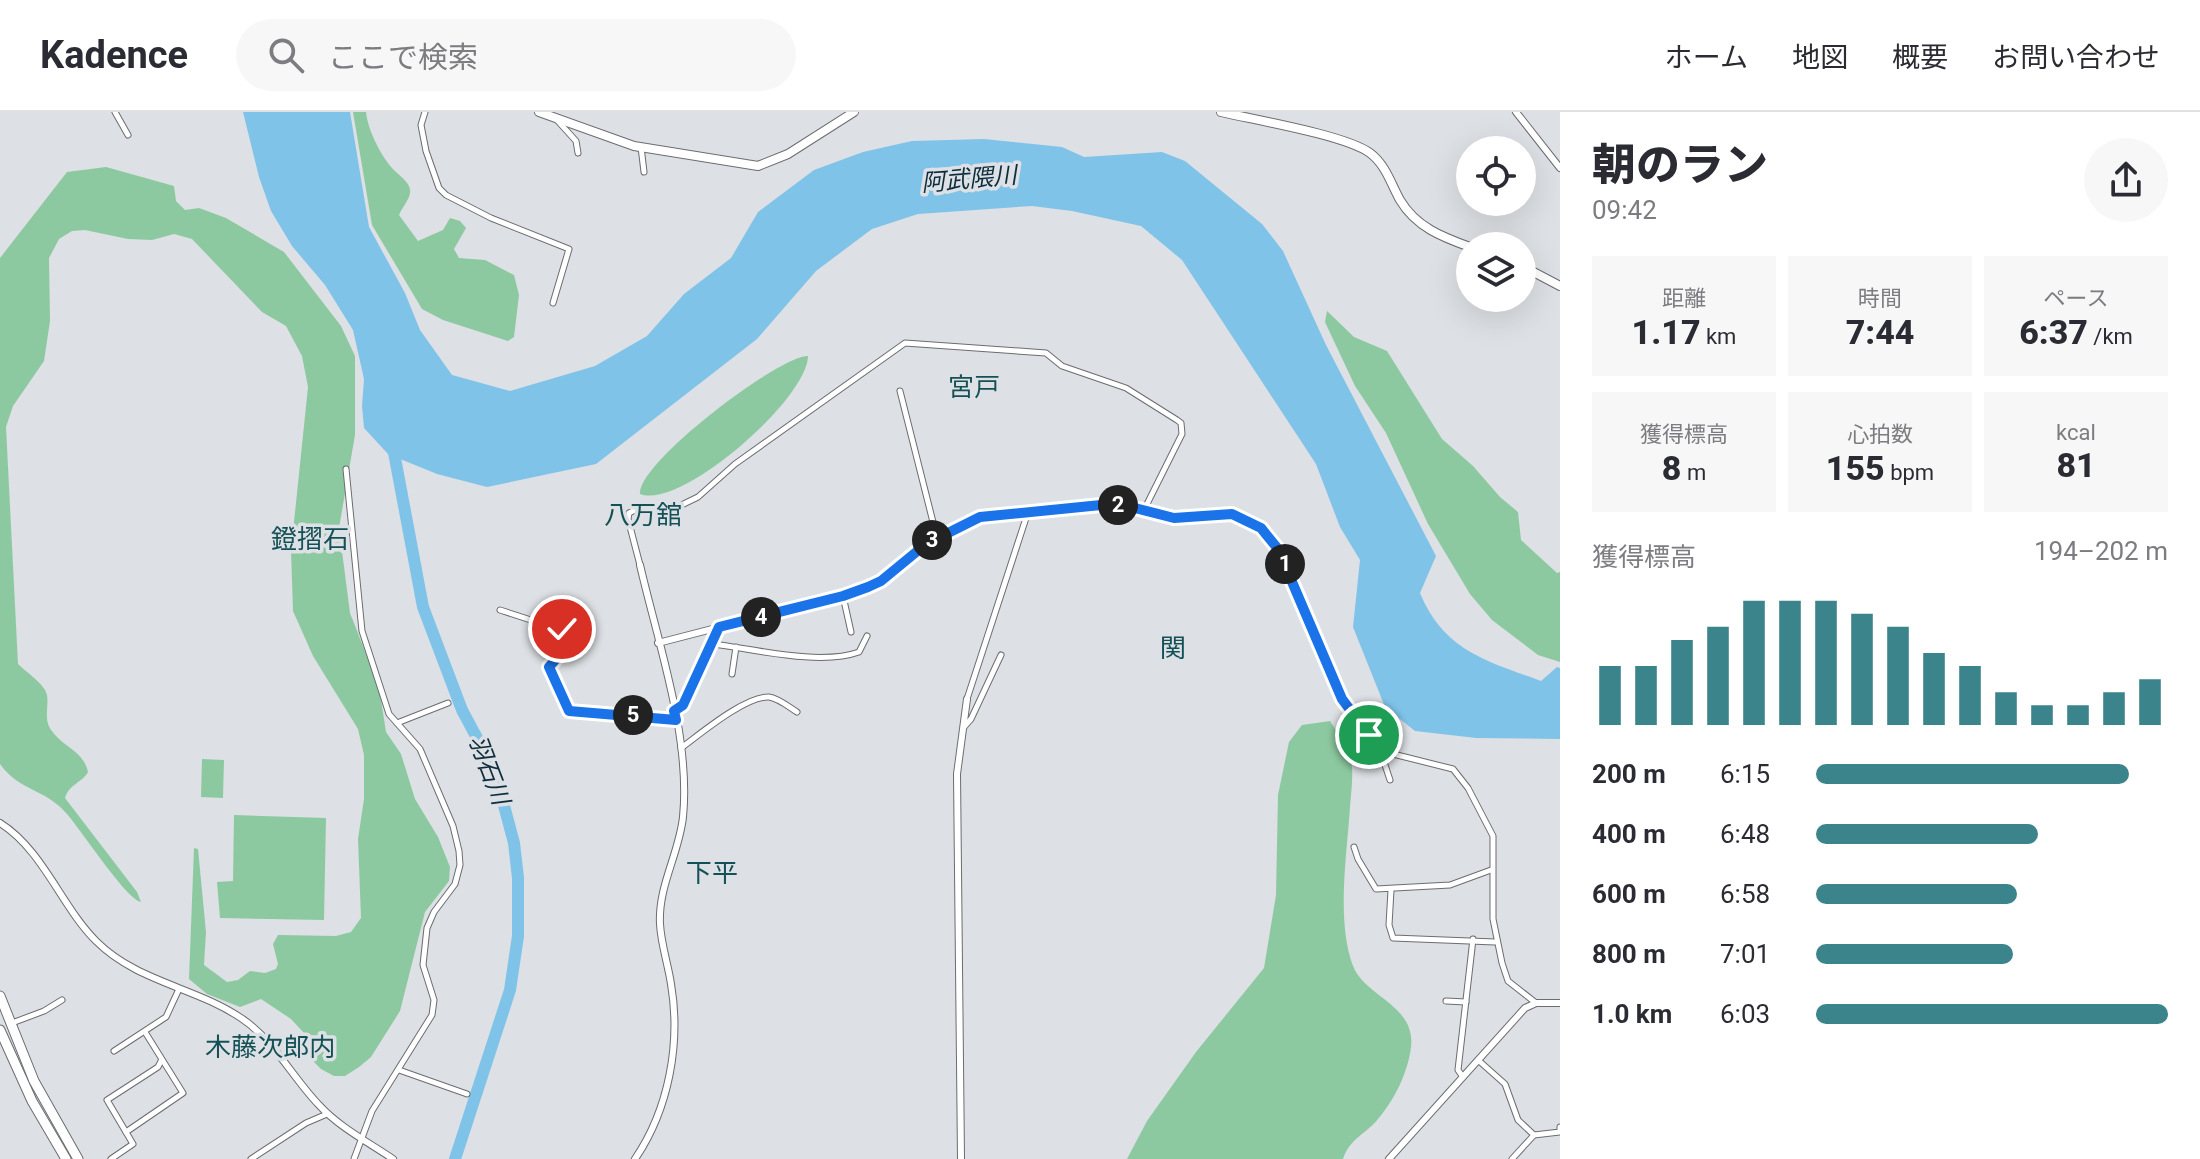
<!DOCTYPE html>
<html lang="ja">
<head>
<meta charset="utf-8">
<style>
  :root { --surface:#fff; --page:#f7f7f7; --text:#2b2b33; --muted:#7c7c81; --line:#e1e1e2; --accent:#3c848b }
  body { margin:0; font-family:Roboto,"Noto Sans JP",sans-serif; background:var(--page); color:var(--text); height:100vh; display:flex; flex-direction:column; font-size:30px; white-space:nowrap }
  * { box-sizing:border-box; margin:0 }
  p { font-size:26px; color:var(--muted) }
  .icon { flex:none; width:44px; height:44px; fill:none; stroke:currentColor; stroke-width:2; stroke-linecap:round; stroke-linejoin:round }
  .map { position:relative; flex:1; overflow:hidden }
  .sheet { display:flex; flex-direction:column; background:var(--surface); width:640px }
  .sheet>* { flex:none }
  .controls { position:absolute; left:1456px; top:24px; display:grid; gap:16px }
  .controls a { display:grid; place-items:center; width:80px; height:80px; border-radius:50%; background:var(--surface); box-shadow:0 8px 32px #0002; font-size:40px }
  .pin { position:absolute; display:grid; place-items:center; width:68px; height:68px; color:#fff; margin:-34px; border:4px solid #fff; border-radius:50%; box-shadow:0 2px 8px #0007 }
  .km { position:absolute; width:40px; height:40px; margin:-20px; border-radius:50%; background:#222; color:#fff; font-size:22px; line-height:40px; text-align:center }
  .round { display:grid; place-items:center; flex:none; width:84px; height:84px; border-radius:42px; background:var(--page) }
  .head { display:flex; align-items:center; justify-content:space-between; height:136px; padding:0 32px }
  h1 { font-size:44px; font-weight:800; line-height:60px }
  .figures { display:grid; grid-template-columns:repeat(3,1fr); gap:12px; height:136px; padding:8px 32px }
  .figures div { display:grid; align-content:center; border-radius:0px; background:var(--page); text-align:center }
  .figures b { font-size:34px; font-weight:800 }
  .figures small { font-size:22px; font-weight:400 }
  .figures p { font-size:22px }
  .chart { height:224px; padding:16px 32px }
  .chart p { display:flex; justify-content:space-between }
  .chart svg { width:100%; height:144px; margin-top:8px; stroke:var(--accent); stroke-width:6 }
  ul { padding:0 32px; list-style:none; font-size:26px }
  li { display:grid; grid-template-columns:128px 96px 1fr; align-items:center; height:60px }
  li i { height:20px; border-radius:10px; background:var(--accent) }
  header { display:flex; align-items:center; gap:48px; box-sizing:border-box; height:112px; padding:0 40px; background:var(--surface); border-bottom:2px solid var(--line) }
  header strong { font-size:38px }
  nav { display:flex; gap:44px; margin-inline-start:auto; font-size:28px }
  .search { width:560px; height:72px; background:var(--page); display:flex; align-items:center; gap:20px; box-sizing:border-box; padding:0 28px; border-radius:44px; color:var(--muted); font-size:30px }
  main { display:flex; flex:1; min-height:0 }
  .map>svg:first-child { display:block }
</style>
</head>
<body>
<header>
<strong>Kadence</strong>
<div class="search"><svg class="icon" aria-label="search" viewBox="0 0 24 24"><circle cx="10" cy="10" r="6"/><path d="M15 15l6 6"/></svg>ここで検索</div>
<nav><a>ホーム</a><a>地図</a><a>概要</a><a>お問い合わせ</a></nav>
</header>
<main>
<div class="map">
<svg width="1560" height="1047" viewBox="0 0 1560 1047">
  <rect width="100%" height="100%" fill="#dde0e4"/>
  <g fill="#8dc9a0">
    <path d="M353 0H366C368 18 380 42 392 56 398 63 412 71 410 81 409 88 402 96 399 103L418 129 443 118 450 106 460 109 466 116 454 137 459 146 485 148 514 163 519 183 514 225 508 229 443 208 422 197 372 113Z"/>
    <path d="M106 55 174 74 176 89 185 98 199 96 226 106 284 140 341 214 355 244V323L339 416 350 501 379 575 386 620 401 642 415 687 438 725 450 755 449 769 425 800 400 899 371 945 359 955 345 964H334L321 957 313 949 304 921 291 907 261 887 240 895 207 882 189 867 194 736 198 737 206 820 204 853 227 870 238 868 250 859 265 861 276 857 278 852 273 832 278 823 336 824 351 820 361 806 358 727 364 687V643L358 617 313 544 293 499 291 439 308 275 302 244 286 214 262 200 192 127 174 122 152 128 128 127 85 118 72 119 59 127 49 146 50 209 44 249 13 294 6 315 18 552C26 560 45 572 47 583 49 596 43 608 52 619 64 636 83 638 88 660 82 671 69 672 65 686L137 780 141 790C127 788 81 718 67 702 45 676 20 680 0 652V146L67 60Z"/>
    <path d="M1327 199 1354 225 1387 239 1442 327 1473 354 1500 385 1518 400 1521 428 1557 461 1560 460V550L1538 543 1517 527 1492 508 1470 482 1428 412 1386 321 1355 274 1325 210Z"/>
    <path d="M808 244C807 288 680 398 640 382 636 352 778 244 808 244Z"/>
    <path d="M1330 609C1336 619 1346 630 1349 640 1355 658 1351 678 1350 695 1347 742 1336 809 1353 854 1365 885 1416 893 1411 935 1408 960 1395 987 1378 1007 1366 1022 1349 1027 1343 1047H1127L1147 1009 1196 940 1264 856 1276 783 1278 683 1289 630 1302 613Z"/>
    <path d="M202 647 224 648 223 686 201 685Z"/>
    <path d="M234 703 326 706 324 808 220 806 217 770 233 769Z"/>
  </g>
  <path fill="#80c3e9" d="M243 0H350L369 115 405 181 420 218 452 263 510 279 595 254 647 224 684 182 731 146 758 100 814 58 863 40 912 29 984 27 1062 35 1084 45 1162 40 1185 49 1262 112 1283 139 1326 233 1436 444 1420 481C1444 539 1487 549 1541 569L1557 555 1560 556V627L1476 626 1415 619 1385 595 1353 515 1360 448 1340 415 1316 352 1182 148 1141 114 1072 99 1032 94 918 102 872 117 816 159 757 227 596 352 487 375 437 362 388 342 364 316 362 294 364 267 353 218 325 173 292 134 271 99 259 65Z"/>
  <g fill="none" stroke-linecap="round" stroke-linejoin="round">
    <path stroke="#80c3e9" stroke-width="12" d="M392 330 423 495 462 598 484 639 502 686 514 731 518 766V824L510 878 455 1047"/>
    <g stroke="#6b6d70" stroke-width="7">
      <g id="minor">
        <path d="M115 0 128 23"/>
        <path d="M425 0 421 13 426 39 439 76 446 83 491 106 569 137 553 191"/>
        <path d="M556 7 576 29 578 41"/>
        <path d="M641 35 644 60"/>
        <path d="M900 279 937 426"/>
        <path d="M346 357 362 519 389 602 420 637 453 714 459 739 460 753 455 772 434 800 427 816 423 853 434 888 432 903 372 999 354 1047"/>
        <path d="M640 453 628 407 629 401 639 396 663 402 698 385 735 352 905 231 1046 241 1062 254 1126 276 1177 308 1181 311 1182 322 1145 396"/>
        <path d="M843 484 851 520"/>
        <path d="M500 498 568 520 569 532 549 555 569 599 676 608"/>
        <path d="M713 532C754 537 820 554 859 540L867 524"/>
        <path d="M732 562 736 535"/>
        <path d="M967 587 1028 400 1101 393H1123L1174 406 1226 401 1253 411 1267 422 1289 461 1342 587 1369 623 1389 641 1453 657 1468 676 1493 724V807L1502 851 1508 869 1536 891"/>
        <path d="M674 599 683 593 719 515"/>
        <path d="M397 611 448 591"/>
        <path d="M964 615 971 607 1001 543"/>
        <path d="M1379 635 1390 668"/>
        <path d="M681 636C699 623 745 584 769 585 778 586 789 595 797 600"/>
        <path d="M1354 735 1358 747 1376 777 1450 773 1491 758"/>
        <path d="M1391 778 1389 813 1393 826 1495 830"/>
        <path d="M1446 889 1466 890"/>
        <path d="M12 911 44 899 62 888"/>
        <path d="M114 939 166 905 179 877"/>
        <path d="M1478 948 1505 972 1518 1008 1534 1023"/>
        <path d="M399 958 467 982"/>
        <path d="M1463 965 1458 958 1473 827"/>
        <path d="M126 1020 183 981 145 920"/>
        <path d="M111 1047 133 1032 107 988 158 955 161 949"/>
        <path d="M251 1047 306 1011 327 1002"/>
        <path d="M1512 1047 1534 1023 1560 1020V1015"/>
      </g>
    </g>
    <g stroke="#6b6d70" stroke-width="8">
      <g id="tertiary">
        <path d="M1516 0 1560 56"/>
        <path d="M658 531 852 481C880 470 900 452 924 434 955 410 990 403 1028 400"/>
        <path d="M0 711C43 738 61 794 96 829 137 870 195 875 241 906 273 927 293 966 319 993 339 1015 368 1030 393 1047"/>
        <path d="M635 1047C669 997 681 931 671 872 668 852 661 832 660 812 658 774 679 742 683 705 691 625 658 531 640 453"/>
        <path d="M961 1047 957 662 967 587"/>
        <path d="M1389 1047 1525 896 1536 891H1560"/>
      </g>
    </g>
    <g stroke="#6b6d70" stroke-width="10">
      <g id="primary">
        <path d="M539 0 634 34 758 54 788 42 854 0"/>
        <path d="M1221 0C1255 8 1345 23 1370 41 1386 53 1391 72 1400 88 1416 115 1442 125 1470 135"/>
        <path d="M1522 154 1560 174"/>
      </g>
    </g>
    <g stroke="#6b6d70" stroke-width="11">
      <g id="trunk">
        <path d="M0 884 34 969 78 1047"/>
        <path d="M0 918 32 989 66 1047"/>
      </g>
    </g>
    <use href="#minor" stroke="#fff" stroke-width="5"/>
    <use href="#tertiary" stroke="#fff" stroke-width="6"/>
    <use href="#primary" stroke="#fff" stroke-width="8"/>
    <use href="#trunk" stroke="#fff" stroke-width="9"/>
  </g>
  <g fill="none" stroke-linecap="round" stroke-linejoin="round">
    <g stroke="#fff" stroke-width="16">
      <path id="route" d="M562 517 569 523V532L549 555 569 599 676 608 674 599 683 593 719 515 843 484 868 475 881 469 926 432 980 405 1101 393H1123L1174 406 1232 402 1261 416 1278 437 1342 587 1369 623"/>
    </g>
    <use href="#route" stroke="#1a73e8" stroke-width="10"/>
  </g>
  <g text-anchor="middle" stroke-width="7" stroke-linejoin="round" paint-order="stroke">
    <g font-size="24" font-style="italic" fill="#0e2d3d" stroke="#dde0e4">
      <text transform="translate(969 67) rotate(-5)" y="8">阿武隈川</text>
      <text transform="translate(489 658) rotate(69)" y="8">羽石川</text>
    </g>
    <g font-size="26" fill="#145156" stroke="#dde0e4">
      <text x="974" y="284">宮戸</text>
      <text x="643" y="412">八万舘</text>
      <text x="310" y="436">鐙摺石</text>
      <text x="1173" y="545">関</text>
      <text x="712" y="770">下平</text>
      <text x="270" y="944">木藤次郎内</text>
    </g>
  </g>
</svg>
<div class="controls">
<a><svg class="icon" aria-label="locate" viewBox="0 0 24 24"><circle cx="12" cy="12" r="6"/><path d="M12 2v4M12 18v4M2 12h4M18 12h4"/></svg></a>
<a><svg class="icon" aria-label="layers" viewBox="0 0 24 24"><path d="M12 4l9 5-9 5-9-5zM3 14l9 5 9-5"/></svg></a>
</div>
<div class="pin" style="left:1369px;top:623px;background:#1e9e55"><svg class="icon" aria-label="arrive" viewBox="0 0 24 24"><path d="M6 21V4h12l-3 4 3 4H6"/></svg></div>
<div class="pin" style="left:562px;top:517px;background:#d93025"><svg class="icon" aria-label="check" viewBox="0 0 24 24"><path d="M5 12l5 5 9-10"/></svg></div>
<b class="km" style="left:1285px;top:452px">1</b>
<b class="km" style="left:1118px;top:393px">2</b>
<b class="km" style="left:932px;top:428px">3</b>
<b class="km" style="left:761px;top:505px">4</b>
<b class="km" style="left:633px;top:603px">5</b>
</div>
<section class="sheet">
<div class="head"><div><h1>朝のラン</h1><p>09:42</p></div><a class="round"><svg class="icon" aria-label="share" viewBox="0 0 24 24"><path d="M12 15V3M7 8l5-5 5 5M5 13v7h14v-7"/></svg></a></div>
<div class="figures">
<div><p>距離</p><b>1.17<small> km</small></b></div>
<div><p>時間</p><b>7:44</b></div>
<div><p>ペース</p><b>6:37<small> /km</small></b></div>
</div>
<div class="figures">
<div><p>獲得標高</p><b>8<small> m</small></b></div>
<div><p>心拍数</p><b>155<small> bpm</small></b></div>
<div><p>kcal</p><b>81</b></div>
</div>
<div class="chart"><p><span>獲得標高</span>194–202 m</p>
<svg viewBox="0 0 160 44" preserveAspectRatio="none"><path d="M5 44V26M15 44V26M25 44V18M35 44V14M45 44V6M55 44V6M65 44V6M75 44V10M85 44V14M95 44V22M105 44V26M115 44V34M125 44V38M135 44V38M145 44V34M155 44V30"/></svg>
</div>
<ul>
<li><b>200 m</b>6:15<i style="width:89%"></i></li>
<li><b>400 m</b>6:48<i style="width:63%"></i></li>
<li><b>600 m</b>6:58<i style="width:57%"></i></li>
<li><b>800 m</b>7:01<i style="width:56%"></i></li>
<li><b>1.0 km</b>6:03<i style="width:100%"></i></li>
</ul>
</section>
</main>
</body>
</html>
